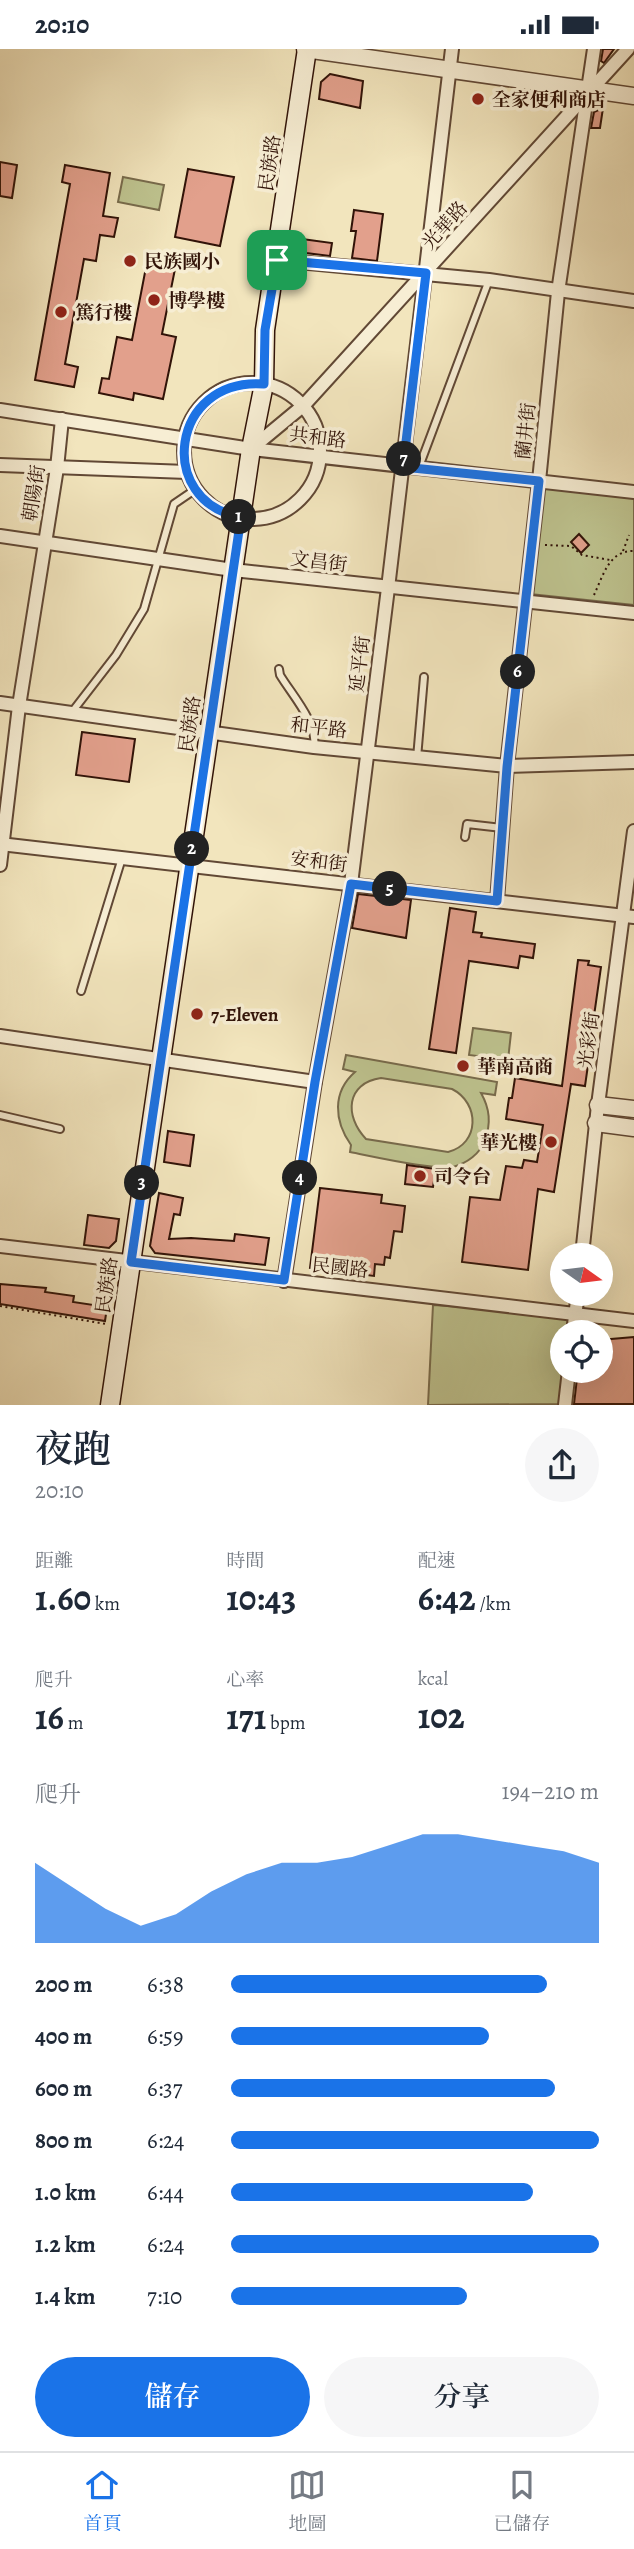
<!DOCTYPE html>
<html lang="zh-TW">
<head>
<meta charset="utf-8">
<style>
  :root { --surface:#fff; --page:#f6f6f7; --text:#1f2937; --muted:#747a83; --line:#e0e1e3; --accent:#1a73e8 }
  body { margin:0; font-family:Alegreya,"Noto Serif TC",serif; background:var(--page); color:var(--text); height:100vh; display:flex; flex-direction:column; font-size:26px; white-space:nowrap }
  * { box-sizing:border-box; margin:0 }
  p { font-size:23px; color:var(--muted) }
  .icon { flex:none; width:38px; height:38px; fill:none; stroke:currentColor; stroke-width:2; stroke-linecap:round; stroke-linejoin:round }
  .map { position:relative; height:1356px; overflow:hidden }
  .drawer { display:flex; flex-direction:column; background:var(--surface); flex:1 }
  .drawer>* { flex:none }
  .needle { width:46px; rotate:104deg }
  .tools { position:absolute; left:550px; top:1194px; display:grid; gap:14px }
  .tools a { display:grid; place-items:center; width:63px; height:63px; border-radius:50%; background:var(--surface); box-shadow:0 7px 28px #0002; font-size:35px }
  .pin { position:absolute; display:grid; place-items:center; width:60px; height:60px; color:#fff; margin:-30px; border-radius:14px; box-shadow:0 4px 10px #0006 }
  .km { position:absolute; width:35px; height:35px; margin:-18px; border-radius:50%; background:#222; color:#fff; font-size:19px; line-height:35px; text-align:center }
  .round { display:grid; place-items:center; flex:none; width:74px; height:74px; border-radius:37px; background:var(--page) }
  .overview { display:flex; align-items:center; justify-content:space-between; height:119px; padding:0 35px }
  h1 { font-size:38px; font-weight:600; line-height:52px }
  .figures { display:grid; grid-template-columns:repeat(3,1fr); gap:10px; height:119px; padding:7px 35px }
  .figures div { display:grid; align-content:center }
  .figures b { font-size:35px; font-weight:600 }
  .figures small { font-size:19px; font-weight:400 }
  .figures p { font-size:19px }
  .chart { height:196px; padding:14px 35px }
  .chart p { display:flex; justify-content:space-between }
  .chart svg { width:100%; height:126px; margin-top:7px; fill:var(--accent); opacity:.7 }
  .primary-button { display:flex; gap:14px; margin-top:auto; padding:14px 35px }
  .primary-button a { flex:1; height:80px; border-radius:42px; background:var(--accent); color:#fff; font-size:28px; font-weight:600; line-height:80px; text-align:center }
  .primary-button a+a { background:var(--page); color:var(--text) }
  ul { padding:0 35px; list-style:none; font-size:23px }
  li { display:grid; grid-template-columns:112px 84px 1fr; align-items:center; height:52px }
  li i { height:18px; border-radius:9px; background:var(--accent) }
  .status { display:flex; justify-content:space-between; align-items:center; height:49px; padding:0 35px; background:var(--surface); direction:ltr }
  .status svg { height:19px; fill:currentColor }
  .tabs { display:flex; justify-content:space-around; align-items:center; height:98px; border-top:2px solid var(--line); background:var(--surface); font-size:19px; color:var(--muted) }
  .tabs a { display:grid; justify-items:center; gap:4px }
  .tabs .active { color:var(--accent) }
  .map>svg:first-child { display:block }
</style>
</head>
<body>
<div class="status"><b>20:10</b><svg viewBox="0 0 49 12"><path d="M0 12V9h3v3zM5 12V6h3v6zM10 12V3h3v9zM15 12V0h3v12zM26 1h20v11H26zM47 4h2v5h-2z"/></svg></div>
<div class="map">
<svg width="634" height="1356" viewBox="0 0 634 1356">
  <rect width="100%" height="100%" fill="#f2e5bd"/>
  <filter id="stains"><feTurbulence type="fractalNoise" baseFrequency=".00286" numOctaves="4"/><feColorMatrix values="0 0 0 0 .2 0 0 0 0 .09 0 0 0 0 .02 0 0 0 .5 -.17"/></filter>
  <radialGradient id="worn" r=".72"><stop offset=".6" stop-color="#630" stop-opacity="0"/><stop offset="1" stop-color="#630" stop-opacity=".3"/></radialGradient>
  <g fill="#bec38f" stroke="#786b4c" stroke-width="2" fill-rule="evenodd">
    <path d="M123 128 164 136 159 161 118 153Z"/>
    <path d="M543 437 634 448V556L530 545Z"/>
    <path d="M473 979 511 984 508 1011 469 1006Z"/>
    <path d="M346 1006 497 1033 495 1046 481 1044C490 1060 491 1074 485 1091 480 1105 467 1114 453 1118 436 1122 371 1107 350 1103L351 1096C334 1072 332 1043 355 1023L343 1020ZM381 1029 452 1040C480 1054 480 1095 448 1103L366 1090C344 1067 346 1034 381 1029Z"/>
    <path d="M433 1256 575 1265 572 1283H562V1321H565L559 1355 428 1356Z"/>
  </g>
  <g fill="#e2a08c" stroke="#311308" stroke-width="2">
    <path d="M603 0H614L604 14 601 12Z"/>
    <path d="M330 25 363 32 360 59 319 50 321 33Z"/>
    <path d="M603 59 600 79H591L594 63Z"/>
    <path d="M0 113 17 116 12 149 0 147Z"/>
    <path d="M65 116 110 124 103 167 118 169 114 188 100 186 96 212 84 210 65 315 78 318 74 338 35 331 70 135 62 133Z"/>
    <path d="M188 120 234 128 220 197 175 188Z"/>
    <path d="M354 161 383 165 377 212 352 209 356 182H351Z"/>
    <path d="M302 190 332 194 330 207 306 204 301 197Z"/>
    <path d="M157 206 173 209 171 219 175 220 162 285 176 288 163 350 134 344 133 351 99 344 102 329 109 330 117 288 132 291 147 213 155 215Z"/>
    <path d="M579 485 589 496 581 504 571 493Z"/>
    <path d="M82 683 135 690 129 733 76 726Z"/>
    <path d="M358 845 411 851 406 889 352 879Z"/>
    <path d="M450 859 476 863 473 883 482 884 481 888 535 895 533 909 520 907 518 919 469 912 456 1004 429 1000Z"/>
    <path d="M578 911 589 912 588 916 601 918 594 967H592L589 987 592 988 585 1037 571 1035 554 1143 538 1140 528 1221 462 1213 470 1148 500 1151 506 1117 522 1119 524 1111 537 1113 543 1076 506 1070 509 1049H512L515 1029 562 1037Z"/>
    <path d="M168 1082 194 1086 190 1117 164 1113Z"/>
    <path d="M407 1116 436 1120 433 1138 405 1135Z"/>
    <path d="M320 1139 382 1146 381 1154 405 1157 402 1183 394 1182 390 1209 385 1208 384 1216 375 1215 374 1227 310 1219Z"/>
    <path d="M159 1144 183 1149 180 1166 174 1165 169 1190 191 1189 234 1192 235 1185 269 1189 265 1216 155 1204 150 1197Z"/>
    <path d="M88 1166 119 1170 116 1192 109 1199 84 1196Z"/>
    <path d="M0 1235 46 1239 45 1243 74 1247 73 1253 107 1258 105 1272 0 1255Z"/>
    <path d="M634 1288V1355H574L578 1321H600V1291Z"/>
  </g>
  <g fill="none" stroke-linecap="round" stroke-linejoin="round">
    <g stroke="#614835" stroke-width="10">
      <g id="service">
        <path d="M419 418 489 231"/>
        <path d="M279 620 280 626C292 646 318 674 314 698"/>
        <path d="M72 663 116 606 144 560 174 455 196 440"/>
        <path d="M417 709 424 628"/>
        <path d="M465 788 467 775 502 779"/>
        <path d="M81 942 122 809"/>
        <path d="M0 1066 60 1080"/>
      </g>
    </g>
    <g stroke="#614835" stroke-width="16">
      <g id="minor">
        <path d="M277 211 489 231 634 252"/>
        <circle cx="252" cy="402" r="68"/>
        <path d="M0 361 251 400 634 443"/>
        <path d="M251 400 304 356 628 0"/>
        <path d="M0 416 187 423"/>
        <path d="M0 487 233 521 634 564"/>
        <path d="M0 654 314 698 507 717 634 713"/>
        <path d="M0 795 634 868"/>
        <path d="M0 816 19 657 57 419 62 370"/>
        <path d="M497 852 507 717 539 432 558 243 594 0"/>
        <path d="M0 987 315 1033"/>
        <path d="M0 1197 634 1272"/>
        <path d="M582 1206 598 1056 634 782"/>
        <path d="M284 1232 315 1033 351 835 388 539 452 0"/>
        <path d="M573 1283 578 1244"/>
        <path d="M565 1356 569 1321"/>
      </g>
    </g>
    <g stroke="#614835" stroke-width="19">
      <g id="tertiary">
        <path d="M305 0 634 47"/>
        <path d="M598 1056 634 1060"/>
        <path d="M596 1074 634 1079"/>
      </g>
    </g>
    <g stroke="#311308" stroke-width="21">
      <path id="secondary" d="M110 1356 251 400 264 335 265 281 307 0"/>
    </g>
    <g stroke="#311308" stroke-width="2" stroke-dasharray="2 3.5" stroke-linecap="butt">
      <path d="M545 496 571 497 582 506 610 511"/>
      <path d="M623 502 629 486"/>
      <path d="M594 546C603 527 609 501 634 502"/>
      <path d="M0 1257 106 1275"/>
    </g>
    <use href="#service" stroke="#f7eed4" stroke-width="6"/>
    <use href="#minor" stroke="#f7eed4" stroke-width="12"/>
    <use href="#tertiary" stroke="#f7eed4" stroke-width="16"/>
    <use href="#secondary" stroke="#f7eed4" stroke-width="18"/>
  </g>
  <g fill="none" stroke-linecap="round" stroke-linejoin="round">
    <g stroke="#fff" stroke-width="14">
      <path id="route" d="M277 211 426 224 403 418 539 432 507 718 497 852 351 835 315 1033 284 1231 131 1213 241 468C155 453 170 328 264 335L265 281Z"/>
    </g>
    <use href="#route" stroke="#1a73e8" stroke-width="9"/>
  </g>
  <g fill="#8f2418" stroke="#f7eed4" stroke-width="2.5">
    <circle cx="478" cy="50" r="7"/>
    <circle cx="130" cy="212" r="7"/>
    <circle cx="154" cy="251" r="7"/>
    <circle cx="61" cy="263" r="7"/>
    <circle cx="197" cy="965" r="7"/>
    <circle cx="463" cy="1017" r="7"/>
    <circle cx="551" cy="1093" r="7"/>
    <circle cx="420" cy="1127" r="7"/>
  </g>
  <g text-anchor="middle" stroke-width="7" stroke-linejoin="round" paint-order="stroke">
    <g font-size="19" font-weight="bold" fill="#311308" stroke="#f7eed4" text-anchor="start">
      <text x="492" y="57">全家便利商店</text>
      <text x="144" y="219">民族國小</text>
      <text x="168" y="258">博學樓</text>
      <text x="75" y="270">篤行樓</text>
      <text x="211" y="972">7-Eleven</text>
      <text x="477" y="1024">華南高商</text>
      <text x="537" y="1100" text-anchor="end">華光樓</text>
      <text x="434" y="1134">司令台</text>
    </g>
    <g font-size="19" fill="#311308" stroke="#f7eed4">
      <text transform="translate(269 114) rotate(-82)" y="7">民族路</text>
      <text transform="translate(444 176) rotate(-48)" y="7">光華路</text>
      <text transform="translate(525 382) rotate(-84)" y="7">蘭井街</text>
      <text transform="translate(318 388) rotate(7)" y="7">共和路</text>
      <text transform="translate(33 444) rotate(-81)" y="7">朝陽街</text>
      <text transform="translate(319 512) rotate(7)" y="7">文昌街</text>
      <text transform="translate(359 615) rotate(-83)" y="7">延平街</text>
      <text transform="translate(189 675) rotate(-82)" y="7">民族路</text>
      <text transform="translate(319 678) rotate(7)" y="7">和平路</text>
      <text transform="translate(319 812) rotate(7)" y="7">安和街</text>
      <text transform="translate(588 991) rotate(-82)" y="7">光彩街</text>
      <text transform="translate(340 1218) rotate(6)" y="7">民國路</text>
      <text transform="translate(106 1236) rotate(-82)" y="7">民族路</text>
    </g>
  </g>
  <rect width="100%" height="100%" filter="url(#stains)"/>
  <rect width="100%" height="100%" fill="url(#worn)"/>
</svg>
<div class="tools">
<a><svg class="needle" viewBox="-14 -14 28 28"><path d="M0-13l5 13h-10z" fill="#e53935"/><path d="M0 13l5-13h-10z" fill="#747a83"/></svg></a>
<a><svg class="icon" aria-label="locate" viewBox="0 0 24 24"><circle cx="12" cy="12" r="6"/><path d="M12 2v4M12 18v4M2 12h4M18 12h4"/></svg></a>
</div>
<div class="pin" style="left:277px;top:211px;background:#1e9e55"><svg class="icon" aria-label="arrive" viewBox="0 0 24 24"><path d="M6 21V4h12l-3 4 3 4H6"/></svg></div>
<b class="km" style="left:239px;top:468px">1</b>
<b class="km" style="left:192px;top:800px">2</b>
<b class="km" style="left:142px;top:1134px">3</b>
<b class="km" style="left:300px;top:1129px">4</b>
<b class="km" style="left:390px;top:840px">5</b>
<b class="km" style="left:518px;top:623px">6</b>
<b class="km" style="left:404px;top:410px">7</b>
</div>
<section class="drawer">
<div class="overview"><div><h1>夜跑</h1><p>20:10</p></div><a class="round"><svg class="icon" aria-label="share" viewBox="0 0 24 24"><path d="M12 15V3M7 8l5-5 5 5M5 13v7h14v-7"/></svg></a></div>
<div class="figures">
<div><p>距離</p><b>1.60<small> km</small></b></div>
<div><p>時間</p><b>10:43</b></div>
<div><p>配速</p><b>6:42<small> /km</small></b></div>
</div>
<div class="figures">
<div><p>爬升</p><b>16<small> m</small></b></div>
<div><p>心率</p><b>171<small> bpm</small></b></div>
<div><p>kcal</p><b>102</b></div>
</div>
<div class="chart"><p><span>爬升</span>194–210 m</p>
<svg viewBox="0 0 160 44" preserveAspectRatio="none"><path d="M0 44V16L10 24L20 32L30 38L40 34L50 26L60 20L70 16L80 16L90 14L100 10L110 6L120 6L130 8L140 10L150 12L160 16V44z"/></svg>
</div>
<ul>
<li><b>200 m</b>6:38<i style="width:86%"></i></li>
<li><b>400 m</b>6:59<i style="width:70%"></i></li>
<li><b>600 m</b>6:37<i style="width:88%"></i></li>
<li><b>800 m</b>6:24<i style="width:100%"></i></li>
<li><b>1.0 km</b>6:44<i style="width:82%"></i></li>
<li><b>1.2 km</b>6:24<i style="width:100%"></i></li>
<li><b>1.4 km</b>7:10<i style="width:64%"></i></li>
</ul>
<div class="primary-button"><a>儲存</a><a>分享</a></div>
</section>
<nav class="tabs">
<a class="active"><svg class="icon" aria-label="home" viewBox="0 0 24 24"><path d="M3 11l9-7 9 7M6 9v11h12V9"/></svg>首頁</a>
<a><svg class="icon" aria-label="map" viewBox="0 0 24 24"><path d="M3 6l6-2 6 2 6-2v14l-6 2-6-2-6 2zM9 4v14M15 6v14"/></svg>地圖</a>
<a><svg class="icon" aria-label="saved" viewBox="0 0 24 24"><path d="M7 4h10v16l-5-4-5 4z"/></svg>已儲存</a>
</nav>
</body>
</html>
